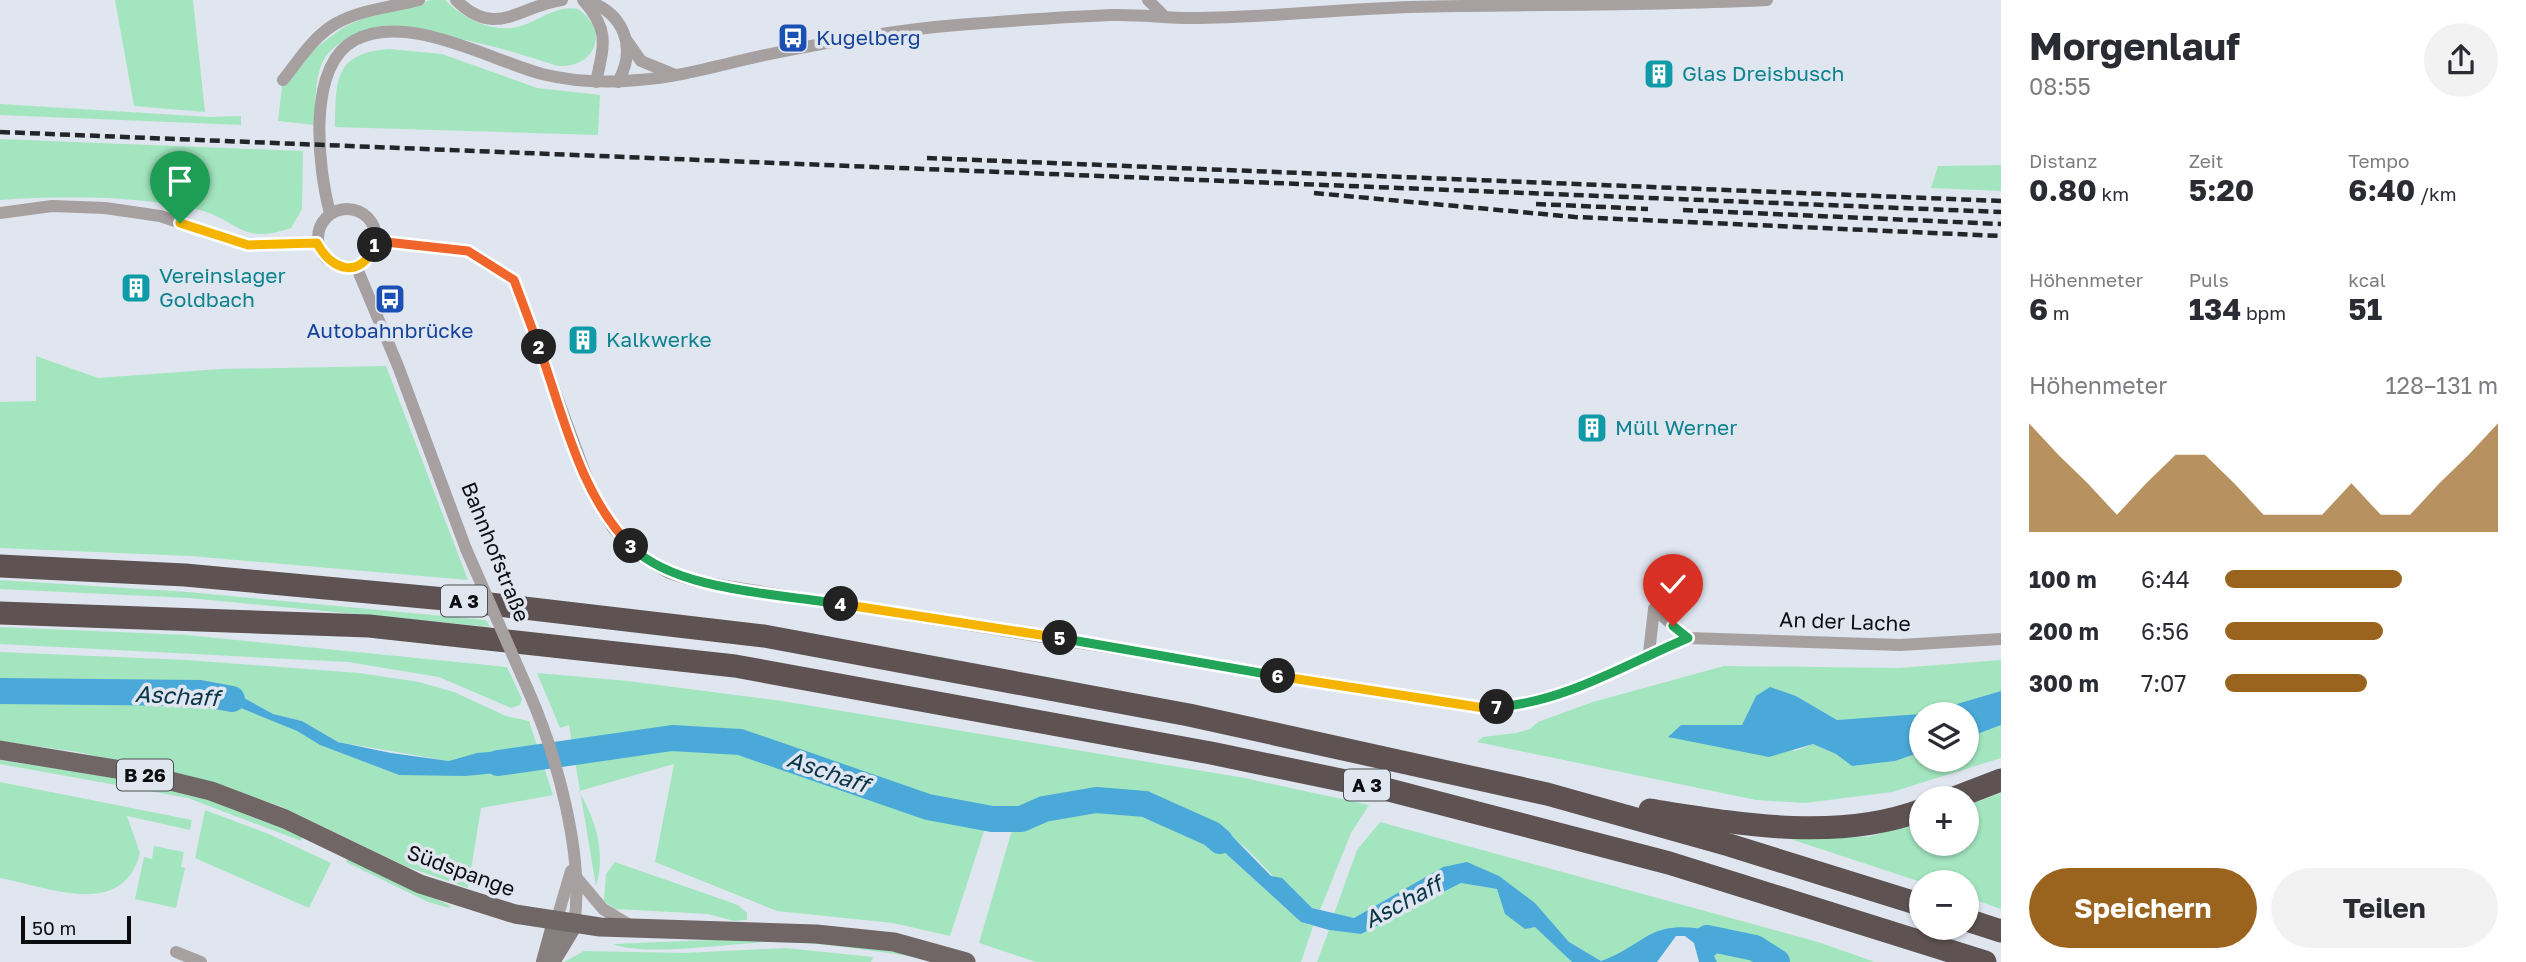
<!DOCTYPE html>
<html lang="de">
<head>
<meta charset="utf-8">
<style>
  :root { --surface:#fff; --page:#f2f2f3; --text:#2b2b33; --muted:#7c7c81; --accent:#9a641e }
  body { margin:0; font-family:"Golos Text",sans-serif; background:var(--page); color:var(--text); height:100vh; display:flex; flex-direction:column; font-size:26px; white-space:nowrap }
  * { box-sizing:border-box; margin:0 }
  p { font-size:23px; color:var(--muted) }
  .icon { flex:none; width:38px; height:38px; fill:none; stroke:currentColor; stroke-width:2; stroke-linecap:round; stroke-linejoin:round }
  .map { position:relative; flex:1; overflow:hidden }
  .details { display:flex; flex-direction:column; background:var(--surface); width:525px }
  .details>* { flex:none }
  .controls { position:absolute; left:1909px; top:702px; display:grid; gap:14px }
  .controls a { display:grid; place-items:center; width:70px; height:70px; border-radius:50%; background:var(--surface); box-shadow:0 2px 5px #0004; font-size:35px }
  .scale { position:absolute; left:21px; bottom:18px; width:110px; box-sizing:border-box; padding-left:7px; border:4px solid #0b0d10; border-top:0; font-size:19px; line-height:24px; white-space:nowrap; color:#0b0d10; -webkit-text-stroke:5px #e0e6f0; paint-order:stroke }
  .pin { position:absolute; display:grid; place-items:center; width:60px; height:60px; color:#fff; margin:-72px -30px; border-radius:50% 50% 50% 0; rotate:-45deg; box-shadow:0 0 7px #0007 }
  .pin .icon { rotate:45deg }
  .km { position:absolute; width:35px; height:35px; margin:-18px; border-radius:50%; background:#222; color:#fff; font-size:19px; line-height:35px; text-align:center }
  .round { display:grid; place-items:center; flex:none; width:74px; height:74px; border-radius:37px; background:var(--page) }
  .headline { display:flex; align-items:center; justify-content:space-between; height:119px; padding:0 28px }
  h1 { font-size:38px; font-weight:700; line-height:52px }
  .figures { display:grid; grid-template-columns:repeat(3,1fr); gap:10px; height:119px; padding:7px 28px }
  .figures div { display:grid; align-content:center }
  .figures b { font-size:30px; font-weight:700 }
  .figures small { font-size:19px; font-weight:400 }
  .figures p { font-size:19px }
  .chart { height:196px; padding:14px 28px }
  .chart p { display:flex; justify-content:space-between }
  .chart svg { width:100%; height:126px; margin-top:7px; fill:var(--accent); opacity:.7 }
  .action { display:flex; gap:14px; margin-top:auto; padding:14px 28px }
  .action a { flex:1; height:80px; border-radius:42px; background:var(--accent); color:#fff; font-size:28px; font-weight:700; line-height:80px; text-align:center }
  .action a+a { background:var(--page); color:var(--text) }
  ul { padding:0 28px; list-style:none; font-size:23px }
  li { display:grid; grid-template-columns:112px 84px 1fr; align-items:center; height:52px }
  li i { height:18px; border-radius:9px; background:var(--accent) }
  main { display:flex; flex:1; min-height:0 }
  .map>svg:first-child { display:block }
</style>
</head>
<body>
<main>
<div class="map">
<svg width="2001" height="962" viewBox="0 0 2001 962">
  <rect width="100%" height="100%" fill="#e0e6f0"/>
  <g fill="#a3e5bf" fill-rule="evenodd">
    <path d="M115 0H193L205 112 134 106Z"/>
    <path d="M431 0H445C464 19 493 34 521 26 540 20 557 5 578 9 610 30 596 68 558 66 505 49 357 0 323 61 314 80 316 104 315 125L278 121 282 86 317 47 344 27 362 19Z"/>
    <path d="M389 49 442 54 537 88 600 95 598 135 335 127C336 80 334 53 389 49Z"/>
    <path d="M0 104 210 117 241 116V125L0 115Z"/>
    <path d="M0 139 303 151 302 209 291 228C241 245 241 222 200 210 188 206 175 205 163 203 109 196 54 196 0 200Z"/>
    <path d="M2001 165V191L1931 188 1938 166Z"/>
    <path d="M36 356 98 378 220 369 386 366 468 580 191 556 0 548V402L36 401Z"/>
    <path d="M0 580 188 592 486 620 490 627 189 598 0 589Z"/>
    <path d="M0 627 187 635 507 667 522 699 520 705 511 708 439 677 348 662 0 644Z"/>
    <path d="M0 652 187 660 359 673 419 682 454 692 506 716 529 721 553 795 481 808 468 888 405 866 280 806 201 780 78 752 0 741ZM187 687 237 694 273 714 302 721 338 742 449 761 477 753 399 775 320 745 297 731 236 706 207 700Z"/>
    <path d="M2001 660V691L1911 718 1837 720 1796 696H1756L1742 725 1721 727 1795 751 1813 744 1836 754 1852 766 1895 761 1921 752 1922 760H1967V738L2001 725V758L1892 792 1805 803 1756 800 1477 742 1483 737 1516 733 1530 729 1538 722 1593 702 1724 666 1899 668Z"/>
    <path d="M537 673 628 681 782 701 1245 778 1369 805 1351 833 1320 910C1287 902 1260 855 1233 838 1223 831 1202 833 1190 831L1222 850 1301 922 1313 926 1301 962H1036L979 943 1012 830 985 828 950 936 893 923 777 911 655 862 674 764 579 791C596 821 606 852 596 886L569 725 560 728Z"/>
    <path d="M0 760C101 776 211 785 302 837L301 841 188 798 0 764Z"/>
    <path d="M0 782 192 820 190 830 127 816 140 853C123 920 48 887 0 878Z"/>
    <path d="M2001 793V909L1967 897V882H1921L1772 833 1868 837 1921 822 1922 844H1967V805Z"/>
    <path d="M205 810 269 834 331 863 309 908 195 858Z"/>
    <path d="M1380 822 1818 942 1875 962H1717L1714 956 1722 949 1732 948 1738 941 1716 931 1651 934 1622 953 1601 961 1569 942 1535 903 1443 867 1354 918 1334 914 1357 850Z"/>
    <path d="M154 846 184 852 181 867 185 868 176 908 135 899 144 857 152 859Z"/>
    <path d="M348 857 451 906 449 908 428 902 346 862Z"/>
    <path d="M615 862 738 905 747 913V920L734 921 708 914 615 909 604 901 606 874Z"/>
    <path d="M1461 883 1497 889 1572 962H1317L1329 930 1361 934Z"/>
    <path d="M736 939 816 940 920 955 918 957C869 951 819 941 768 942 732 943 644 957 613 944Z"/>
    <path d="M786 948 873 957 871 962H564L584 951 684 953Z"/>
  </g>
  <g fill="#4aa9d9">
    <path d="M185 686 237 694 273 714 302 721 338 742 391 753 449 761 477 753 526 749 537 769 465 776 399 775 320 745 297 731 236 706 207 700Z"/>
    <path d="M1770 687 1796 696 1837 720 1921 714V752L1895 761 1852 766 1836 754 1813 744 1769 757 1668 737 1681 725H1742L1756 696Z"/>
    <path d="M2001 691V725L1967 738V714H1923Z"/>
    <path d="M1198 820 1232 836 1271 876 1282 878 1312 908 1354 918 1443 867 1467 862 1499 876 1535 903 1569 942 1601 961C1619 955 1632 945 1649 935 1676 920 1712 929 1739 941L1732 948 1722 949 1714 956 1717 962H1699L1694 943 1685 936H1676L1657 962H1572L1535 927 1525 929 1505 914 1497 889 1461 883 1361 934 1329 930 1301 922 1222 850 1190 831 1191 824Z"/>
  </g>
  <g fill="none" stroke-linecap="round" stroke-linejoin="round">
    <g stroke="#4aa9d9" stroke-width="26">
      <path d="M0 691 200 693 232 699"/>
      <path d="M498 763 672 738 740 742 928 807 992 819H1021L1044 809 1096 800 1145 804 1212 834 1220 841"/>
      <path d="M1707 938 1755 948 1777 962"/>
    </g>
    <g stroke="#a6a0a0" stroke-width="12">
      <path d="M456 0C496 40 521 5 562 0"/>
      <path d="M583 0C610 30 604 45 596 82"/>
      <path d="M585 0C623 12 638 46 618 82"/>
      <path d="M1148 0 1164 16"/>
      <path d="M627 41 641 61 673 74"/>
      <path d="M283 80C299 60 313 37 335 24 359 10 392 7 419 0"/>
      <circle cx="347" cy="238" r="29"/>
      <path d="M0 213 52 206 105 208 160 216 248 245 317 243"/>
      <path d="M330 213C318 168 306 66 355 40 408 12 490 60 542 74 574 82 606 83 638 80 681 77 723 64 765 55 828 42 894 30 957 25 1008 21 1060 17 1111 15 1138 14 1165 18 1192 18 1265 18 1338 9 1411 7 1529 4 1648 6 1767 0"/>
      <path d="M377 241 468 251 514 280 592 492 613 528 640 556 669 573 695 581 1484 708 1511 706 1570 691 1688 638 1900 645 2001 639"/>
      <path d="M356 266 398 366 466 549"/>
      <path d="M1654 609 1688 638"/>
      <path d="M1649 653 1654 609"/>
      <path d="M528 690C556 753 585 856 574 924"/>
      <path d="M577 878 603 909 631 926"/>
      <path d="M556 922 571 871"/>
      <path d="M176 952 201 962"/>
    </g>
    <g stroke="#877e7e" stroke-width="18">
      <path d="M545 962 556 922"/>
      <path d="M551 962 574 924"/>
    </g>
    <path stroke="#716666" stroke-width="19" d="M0 750 134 772 211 791 285 819 420 884 515 914 600 927 816 934 894 942 966 962"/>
    <g stroke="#5e5252" stroke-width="23">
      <path d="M0 566 185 575 456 600 764 636 1189 715 1547 794 1729 845 1922 905"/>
      <path d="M0 613 369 626 735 666 1211 753 1389 790 1669 863 1985 962"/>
      <path d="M1954 798 2001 780"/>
      <path d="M1650 810C1738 824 1836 842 1922 810"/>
      <path d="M1967 920 2001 931"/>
    </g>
    <g stroke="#232629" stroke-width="4.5" stroke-dasharray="10 5" stroke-linecap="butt">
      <path d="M0 132 2001 212"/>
      <path d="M927 158 2001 201"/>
      <path d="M1314 193 1575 217 2001 236"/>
      <path d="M1536 204 1648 209"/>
      <path d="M1683 210 2001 224"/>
    </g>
    <path stroke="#a6a0a0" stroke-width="12" d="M466 549 528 690"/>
  </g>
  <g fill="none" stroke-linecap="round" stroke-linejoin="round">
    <g stroke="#fff" stroke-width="14">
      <path id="split-1" d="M180 223 248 245 317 243C332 272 361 279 375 245"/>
    </g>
    <g stroke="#fff" stroke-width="14">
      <path id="split-2" d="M375 245 377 241 468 251 514 280 539 347"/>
    </g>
    <g stroke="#fff" stroke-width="14">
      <path id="split-3" d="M539 347C563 414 580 495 631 546"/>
    </g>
    <g stroke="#fff" stroke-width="14">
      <path id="split-4" d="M631 546C674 591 780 594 841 604"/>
    </g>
    <g stroke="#fff" stroke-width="14">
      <path id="split-5" d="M841 604 1060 638"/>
    </g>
    <g stroke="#fff" stroke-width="14">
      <path id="split-6" d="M1060 638 1278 676"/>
    </g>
    <g stroke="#fff" stroke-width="14">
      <path id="split-7" d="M1278 676 1484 708 1497 707"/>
    </g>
    <g stroke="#fff" stroke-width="14">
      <path id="split-8" d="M1497 707C1565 702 1626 664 1688 638L1673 626"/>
    </g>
    <use href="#split-1" stroke="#f5b400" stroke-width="9"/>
    <use href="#split-2" stroke="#f0652b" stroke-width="9"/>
    <use href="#split-3" stroke="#f0652b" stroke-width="9"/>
    <use href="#split-4" stroke="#22a559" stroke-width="9"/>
    <use href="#split-5" stroke="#f5b400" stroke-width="9"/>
    <use href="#split-6" stroke="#22a559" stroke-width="9"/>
    <use href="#split-7" stroke="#f5b400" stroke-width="9"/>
    <use href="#split-8" stroke="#22a559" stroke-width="9"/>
  </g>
  <defs>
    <g id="bus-square" transform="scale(1.575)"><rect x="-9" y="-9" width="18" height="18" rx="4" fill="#1a4fb4" stroke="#e0e6f0"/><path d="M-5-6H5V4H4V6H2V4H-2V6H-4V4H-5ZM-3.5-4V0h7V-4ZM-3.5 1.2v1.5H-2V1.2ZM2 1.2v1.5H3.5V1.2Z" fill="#fff"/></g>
    <g id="building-square" transform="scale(1.575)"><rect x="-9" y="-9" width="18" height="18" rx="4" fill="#0f9aa8" stroke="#e0e6f0"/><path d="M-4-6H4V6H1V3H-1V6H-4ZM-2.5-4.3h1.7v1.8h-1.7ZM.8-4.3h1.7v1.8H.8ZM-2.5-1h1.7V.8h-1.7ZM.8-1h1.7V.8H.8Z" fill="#fff"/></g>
  </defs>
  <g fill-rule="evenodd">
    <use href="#bus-square" x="793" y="38"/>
    <use href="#building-square" x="1659" y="74"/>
    <use href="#building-square" x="136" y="288"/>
    <use href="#bus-square" x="390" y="299"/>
    <use href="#building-square" x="583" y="340"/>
    <use href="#building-square" x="1592" y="428"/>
  </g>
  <g text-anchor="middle" stroke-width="7" stroke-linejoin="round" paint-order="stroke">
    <g fill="#e0e6f0" stroke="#4b4e53" stroke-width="2">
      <rect x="441" y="585.5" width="46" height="31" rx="5"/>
      <rect x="117" y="759.5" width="56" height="31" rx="5"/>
      <rect x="1344" y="769.5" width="46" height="31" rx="5"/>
    </g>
    <g font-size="19" font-weight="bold" fill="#0b0d10">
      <text x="464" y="608">A 3</text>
      <text x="145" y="782">B 26</text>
      <text x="1367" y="792">A 3</text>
    </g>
    <g font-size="21" fill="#164399" stroke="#e0e6f0" text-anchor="start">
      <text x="816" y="45">Kugelberg</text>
      <text x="390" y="338" text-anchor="middle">Autobahnbrücke</text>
    </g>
    <g font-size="21" fill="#0d838f" stroke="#e0e6f0" text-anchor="start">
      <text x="1682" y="81">Glas Dreisbusch</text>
      <text x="159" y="283">Vereinslager<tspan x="159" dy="24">Goldbach</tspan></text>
      <text x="606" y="347">Kalkwerke</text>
      <text x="1615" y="435">Müll Werner</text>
    </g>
    <g font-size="21" fill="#0b0d10" stroke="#e0e6f0">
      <text transform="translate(495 552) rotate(68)" y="7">Bahnhofstraße</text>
      <text transform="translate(1845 622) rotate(2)" y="7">An der Lache</text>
      <text transform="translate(461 871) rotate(20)" y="7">Südspange</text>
    </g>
    <g font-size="23" font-style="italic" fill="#0a3549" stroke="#e0e6f0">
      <text transform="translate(177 696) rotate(3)" y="8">Aschaff</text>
      <text transform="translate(828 772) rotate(19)" y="8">Aschaff</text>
      <text transform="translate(1403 902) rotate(-28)" y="8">Aschaff</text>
    </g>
  </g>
</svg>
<div class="controls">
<a><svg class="icon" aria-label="layers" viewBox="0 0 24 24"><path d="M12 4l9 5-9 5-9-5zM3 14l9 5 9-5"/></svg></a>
<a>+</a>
<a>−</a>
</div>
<div class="scale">50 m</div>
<div class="pin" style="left:180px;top:223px;background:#1e9e55"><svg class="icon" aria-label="arrive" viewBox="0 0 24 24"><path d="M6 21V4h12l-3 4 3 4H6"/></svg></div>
<div class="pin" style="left:1673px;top:626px;background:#d93025"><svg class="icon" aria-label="check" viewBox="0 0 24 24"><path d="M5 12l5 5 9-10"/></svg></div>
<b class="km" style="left:375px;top:245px">1</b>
<b class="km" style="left:539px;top:347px">2</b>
<b class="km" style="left:631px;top:546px">3</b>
<b class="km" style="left:841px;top:604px">4</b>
<b class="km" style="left:1060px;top:638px">5</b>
<b class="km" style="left:1278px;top:676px">6</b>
<b class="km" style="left:1497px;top:707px">7</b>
</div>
<section class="details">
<div class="headline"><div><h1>Morgenlauf</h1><p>08:55</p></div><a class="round"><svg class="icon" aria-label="share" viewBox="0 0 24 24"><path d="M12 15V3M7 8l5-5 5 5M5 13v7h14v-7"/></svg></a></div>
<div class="figures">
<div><p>Distanz</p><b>0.80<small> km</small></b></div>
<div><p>Zeit</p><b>5:20</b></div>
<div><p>Tempo</p><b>6:40<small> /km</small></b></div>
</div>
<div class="figures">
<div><p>Höhenmeter</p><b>6<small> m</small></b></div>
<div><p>Puls</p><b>134<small> bpm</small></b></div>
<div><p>kcal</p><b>51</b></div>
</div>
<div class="chart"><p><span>Höhenmeter</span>128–131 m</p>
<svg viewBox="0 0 160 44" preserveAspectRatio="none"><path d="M0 44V6L10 17L20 27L30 38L40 27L50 17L60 17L70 27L80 38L90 38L100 38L110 27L120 38L130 38L140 27L150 17L160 6V44z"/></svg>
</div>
<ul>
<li><b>100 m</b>6:44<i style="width:65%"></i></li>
<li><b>200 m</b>6:56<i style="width:58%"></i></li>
<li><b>300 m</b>7:07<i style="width:52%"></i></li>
</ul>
<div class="action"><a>Speichern</a><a>Teilen</a></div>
</section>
</main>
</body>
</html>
